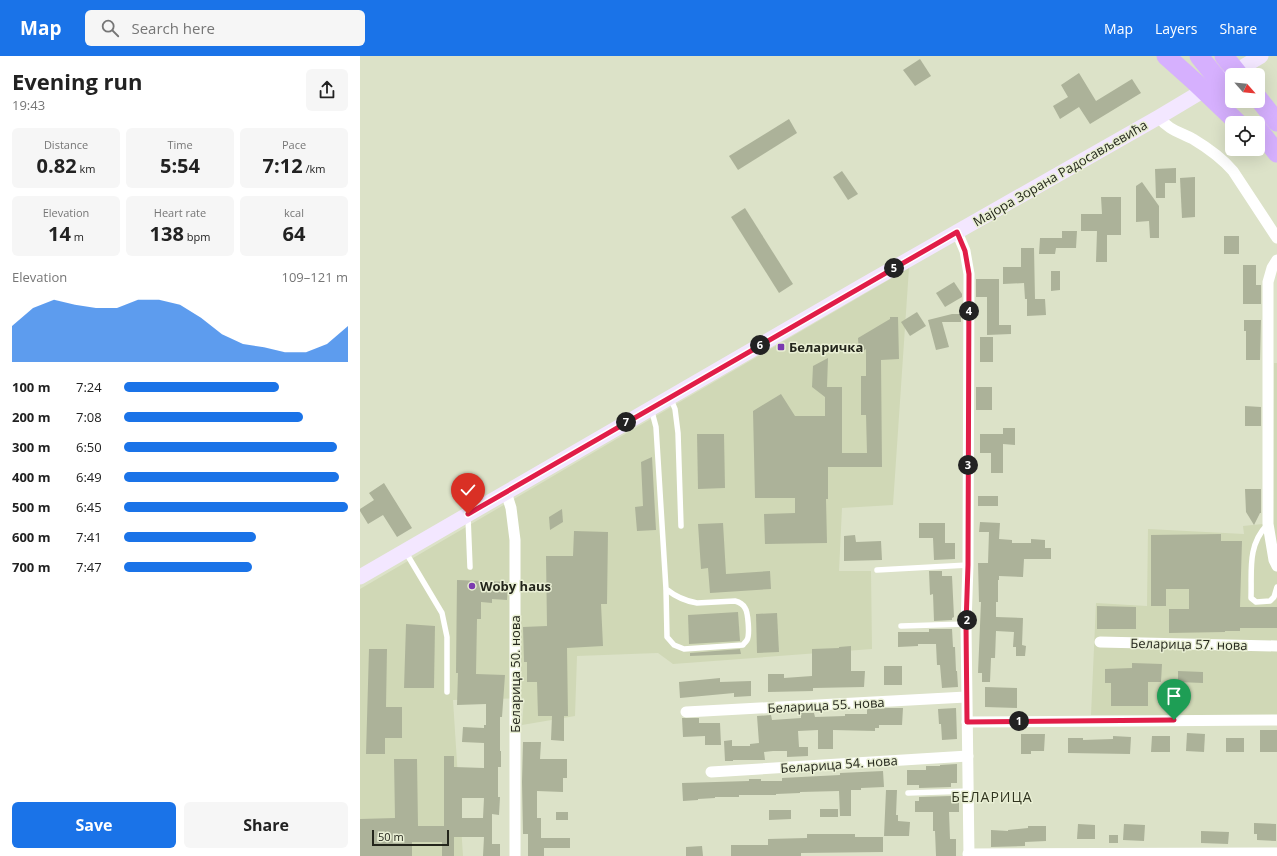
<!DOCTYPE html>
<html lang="en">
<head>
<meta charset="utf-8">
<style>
  :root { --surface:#fff; --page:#f6f6f6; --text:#222; --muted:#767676; --accent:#1a73e8 }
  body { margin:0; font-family:"Open Sans",sans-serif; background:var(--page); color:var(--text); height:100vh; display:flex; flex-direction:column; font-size:15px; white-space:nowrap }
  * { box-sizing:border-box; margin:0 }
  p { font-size:13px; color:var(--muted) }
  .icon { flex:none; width:22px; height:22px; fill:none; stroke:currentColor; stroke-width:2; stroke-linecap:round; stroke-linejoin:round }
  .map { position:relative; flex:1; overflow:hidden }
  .panel { display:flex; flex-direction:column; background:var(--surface); width:360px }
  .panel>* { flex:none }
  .needle { width:26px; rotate:117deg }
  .buttons { position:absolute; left:865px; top:12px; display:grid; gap:8px }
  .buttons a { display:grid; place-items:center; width:40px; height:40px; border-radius:6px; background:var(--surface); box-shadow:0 4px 16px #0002; font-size:20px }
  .scale { position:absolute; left:12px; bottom:10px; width:77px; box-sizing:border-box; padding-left:4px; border:2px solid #24261c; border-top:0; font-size:11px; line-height:14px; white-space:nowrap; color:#24261c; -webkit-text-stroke:3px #e9efd4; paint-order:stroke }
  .pin { position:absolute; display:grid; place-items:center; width:34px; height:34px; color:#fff; margin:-41px -17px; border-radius:50% 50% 50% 0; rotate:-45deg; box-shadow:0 0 4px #0007 }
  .pin .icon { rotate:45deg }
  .km { position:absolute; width:20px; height:20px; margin:-10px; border-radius:50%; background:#222; color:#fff; font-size:11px; line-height:20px; text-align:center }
  .round { display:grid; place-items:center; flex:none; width:42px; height:42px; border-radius:6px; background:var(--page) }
  .headline { display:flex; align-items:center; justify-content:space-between; height:68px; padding:0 12px }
  h1 { font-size:22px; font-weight:700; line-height:30px }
  .figures { display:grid; grid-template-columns:repeat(3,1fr); gap:6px; height:68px; padding:4px 12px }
  .figures div { display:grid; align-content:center; border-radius:6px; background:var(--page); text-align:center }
  .figures b { font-size:20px; font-weight:700 }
  .figures small { font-size:11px; font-weight:400 }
  .figures p { font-size:11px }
  .chart { height:112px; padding:8px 12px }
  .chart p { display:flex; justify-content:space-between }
  .chart svg { width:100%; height:72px; margin-top:4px; fill:var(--accent); opacity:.7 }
  .primary-button { display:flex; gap:8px; margin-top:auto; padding:8px 12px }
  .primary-button a { flex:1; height:46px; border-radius:6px; background:var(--accent); color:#fff; font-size:16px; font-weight:700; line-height:46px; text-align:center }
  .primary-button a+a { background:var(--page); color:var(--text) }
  ul { padding:0 12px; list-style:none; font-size:13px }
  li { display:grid; grid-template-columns:64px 48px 1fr; align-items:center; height:30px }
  li i { height:10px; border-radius:5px; background:var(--accent) }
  header { display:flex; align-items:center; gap:24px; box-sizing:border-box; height:56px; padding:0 20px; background:var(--accent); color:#fff }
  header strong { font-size:19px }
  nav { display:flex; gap:22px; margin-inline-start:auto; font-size:14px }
  .search { width:280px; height:36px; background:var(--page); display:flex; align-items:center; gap:10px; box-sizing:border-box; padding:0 14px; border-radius:6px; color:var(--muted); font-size:15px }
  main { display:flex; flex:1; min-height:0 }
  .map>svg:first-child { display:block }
</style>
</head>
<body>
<header>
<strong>Map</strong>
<div class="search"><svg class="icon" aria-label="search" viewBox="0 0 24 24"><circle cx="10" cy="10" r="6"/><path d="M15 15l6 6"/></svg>Search here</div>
<nav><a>Map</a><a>Layers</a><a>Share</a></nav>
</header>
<main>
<section class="panel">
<div class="headline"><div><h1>Evening run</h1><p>19:43</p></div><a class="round"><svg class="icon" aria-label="share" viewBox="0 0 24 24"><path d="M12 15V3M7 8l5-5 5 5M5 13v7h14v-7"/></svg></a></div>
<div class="figures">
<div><p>Distance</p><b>0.82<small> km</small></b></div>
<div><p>Time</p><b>5:54</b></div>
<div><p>Pace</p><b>7:12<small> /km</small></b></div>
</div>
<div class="figures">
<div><p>Elevation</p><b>14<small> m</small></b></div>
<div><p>Heart rate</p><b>138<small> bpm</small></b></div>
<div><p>kcal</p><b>64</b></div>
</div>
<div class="chart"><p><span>Elevation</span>109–121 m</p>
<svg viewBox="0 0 160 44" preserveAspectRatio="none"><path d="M0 44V22L10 11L20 6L30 9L40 11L50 11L60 6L70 6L80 9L90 17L100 27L110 33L120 35L130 38L140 38L150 33L160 22V44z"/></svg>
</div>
<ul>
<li><b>100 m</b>7:24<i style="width:69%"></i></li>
<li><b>200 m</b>7:08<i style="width:80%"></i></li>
<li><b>300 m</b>6:50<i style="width:95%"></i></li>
<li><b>400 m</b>6:49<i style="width:96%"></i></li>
<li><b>500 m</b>6:45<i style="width:100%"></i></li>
<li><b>600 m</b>7:41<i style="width:59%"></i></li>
<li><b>700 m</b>7:47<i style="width:57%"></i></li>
</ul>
<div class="primary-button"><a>Save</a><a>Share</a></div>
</section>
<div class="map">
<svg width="917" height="800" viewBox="0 0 917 800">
  <rect width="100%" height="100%" fill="#dce2c8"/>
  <g fill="#d0d8b6">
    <path d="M549 212 533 449 482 452 479 515H511L512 593 313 608 298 597 217 600 215 660 162 669 164 642 93 644 103 800H0V533Z"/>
    <path d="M914 307H917V659H731L736 547 787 550 788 473 884 478 883 470 913 467Z"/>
  </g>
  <g fill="#acb299" fill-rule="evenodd">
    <path d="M560 3 571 20 555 30 543 14Z"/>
    <path d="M719 17 736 45 772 23 781 37 730 68 719 51 700 63 693 50 708 41 701 29Z"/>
    <path d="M429 63 437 77 378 114 369 100Z"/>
    <path d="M816 112V127H805V142H796L795 113Z"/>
    <path d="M482 115 498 138 488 144 473 121Z"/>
    <path d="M835 121V161L822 162 820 122Z"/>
    <path d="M782 126 799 150V182H790L789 165 776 166V130Z"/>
    <path d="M741 141H761V179H747V206H736L737 175H721V158H742Z"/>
    <path d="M385 152 433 228 419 237 371 161Z"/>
    <path d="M702 175H717L716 192H696L695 198H679L680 182H702Z"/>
    <rect x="864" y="180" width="15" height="18"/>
    <path d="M661 192H674L675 243H685L686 259 667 260V243H665L664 227 643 228V211H661Z"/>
    <path d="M883 209H896V229H901V248H883Z"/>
    <path d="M691 215H700V234L691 235Z"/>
    <path d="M616 223H639V269H651V278L627 279V241H616Z"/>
    <path d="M594 226 602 238V241L585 251 576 237Z"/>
    <path d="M557 256 566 270 550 280 541 266Z"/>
    <path d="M592 258H601V266H582L589 291 576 294 568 264Z"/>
    <path d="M530 261H538L539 303 521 304 522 411H468V443H466L467 487 405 488 404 458 435 457V442H395L393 355 421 338 435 360H465V341L452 331 453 310 468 302 467 331H482V397H507L506 359H501V320H506V293L499 298 498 282 530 263Z"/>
    <path d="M884 264H901L900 304H886V275H884Z"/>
    <rect x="620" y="281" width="13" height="25"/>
    <rect x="616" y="331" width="16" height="23"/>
    <path d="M885 350 901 351V370H885Z"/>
    <path d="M643 372H655V389L643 388V417H631V397H620V378H643Z"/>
    <path d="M337 378H364L365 432 338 433Z"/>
    <path d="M292 401 296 474 277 475 275 451 283 450 281 406Z"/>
    <path d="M24 427 52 472 37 481 23 459 8 468 0 455V453L14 444 9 437Z"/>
    <path d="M885 433H901V457H900L894 469 886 456Z"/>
    <rect x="618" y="440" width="20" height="10"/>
    <path d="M202 453 203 466 190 474 189 461Z"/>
    <path d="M620 466 640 467 639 483 652 484V487H671V483L685 484V492H691V503H664L663 521 639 520V524H638V546H636V561L663 562 662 589 666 590 665 600H656V591H653L654 576 636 575 635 602H631L630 626H622V617H618L621 546H619L618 507H628L629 476H619Z"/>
    <path d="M363 467 366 518 410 515 411 533 350 537 348 512 341 513 338 468Z"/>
    <path d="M559 467H585V487H595V503L574 504 573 482H559Z"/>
    <path d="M214 475 248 476 247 548H241L243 590 207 592 208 660H204V685L191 684 192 660H178L177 626H167V606H164L163 571 187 570 186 500H213Z"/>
    <path d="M861 478V485H882L880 551H917V572H880V575H865V576L809 577V553H829V533H806V550H791V479Z"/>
    <path d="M495 479 496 486 521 485 522 504 484 505V480Z"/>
    <path d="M569 515H582V520H592L594 561 592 562V564L574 565 573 538 570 539Z"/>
    <path d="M97 524 148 526 147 544 132 543V547L121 546V563H117L116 618 145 619 142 661H140V695H141V711H138V741H140L139 759 132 758V788H140V800H123L124 781H94V800H82V786H52V800H0V763L35 762 34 703H57L58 770H84V700H94V711L124 712V687L102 686 103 671 124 672V669H126V648L97 649 98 617H96ZM102 742H124L123 762H102Z"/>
    <path d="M737 550 776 551V573H737Z"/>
    <path d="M378 556 380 585 329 588 328 559Z"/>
    <path d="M417 557 419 596 397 597 396 558Z"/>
    <path d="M46 568 75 570 74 632H44Z"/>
    <path d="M569 573H592L593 591H595L596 615H597L598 631 582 632 580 609H577L576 588H558V590L538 591V576H569Z"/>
    <path d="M491 590V615H505L504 631 453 632V635L408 636V618H424V622L452 620V593L479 592V591Z"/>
    <path d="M9 593H27L26 651H42V682H25V698H6Z"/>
    <path d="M380 593 381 598 330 600V597Z"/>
    <path d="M772 607 802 608 801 626H788V650H751V627H745V613L772 612Z"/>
    <rect x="524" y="610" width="18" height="19"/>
    <path d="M818 615 843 616V627L818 626Z"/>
    <path d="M360 622V626L391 625V640L374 641V637L320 642 319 626Z"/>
    <path d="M625 631 657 632V652L625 651Z"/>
    <path d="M528 652H543L542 669H519V672H515V675L473 674V693H458V674L438 675 439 691H448V700L427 701V695H413L404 696 405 704H373V705H365L364 685 372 684V690H390V688L399 687 397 660 411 659 412 664 441 662V657H454L455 661 485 660V658H507V653Z"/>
    <path d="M596 652 597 683 582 684 581 668H579L578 653Z"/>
    <path d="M322 662H339V667H360L361 689H345V680L323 681Z"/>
    <rect x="900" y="674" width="17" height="22"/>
    <path d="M827 677 845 678 844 696 826 695Z"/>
    <path d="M661 678H685L684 695H671V698H661Z"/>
    <path d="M753 680 771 681 770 698 708 697V682H723V684L753 683Z"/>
    <path d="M792 680H810V696H791Z"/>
    <rect x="866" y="682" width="18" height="14"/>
    <path d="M163 686H181L180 703H207V722H203V736L177 735V762H181V782H210V792H184V800H168V778H163L162 726Z"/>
    <path d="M597 708V727H591V731L559 732V729H547V714H566V710H580V709Z"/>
    <path d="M523 715 524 731 501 732V734H491V760H480L479 735 440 736V737L416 738V739H379V741H355V742L338 743V744L323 745 322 727 389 725V723H401V725H422V722L480 719V717Z"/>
    <path d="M526 734H537L536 759H538V765L550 766 549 780H524Z"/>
    <path d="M591 740V745H599V756H589L590 783H596V800H576L575 775H573V756H555V745H559V741Z"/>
    <rect x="460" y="753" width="18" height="8"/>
    <path d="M409 754H431V763L409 764Z"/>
    <rect x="196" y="756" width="12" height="8"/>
    <path d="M894 767 916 768V785L897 784V778H894Z"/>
    <path d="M718 768 735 769V783H717Z"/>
    <path d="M764 768 785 769 784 785 763 784Z"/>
    <path d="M668 770H686V785L665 786V790L631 791V774L648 775V774L668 772Z"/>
    <path d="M841 775 869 776 868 788 841 787Z"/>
    <path d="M447 778H495V781H523V796L441 797V800H371V789H408V783L447 782Z"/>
    <rect x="749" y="779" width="9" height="8"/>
    <path d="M342 790 343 800H326V791Z"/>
  </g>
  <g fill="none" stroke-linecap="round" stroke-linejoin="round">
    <g stroke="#fff" stroke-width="5.5">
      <path d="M310 341 315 353 318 377 321 470"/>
      <path d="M291 352 296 371 306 533 307 581 314 589 324 593 383 589C384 587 386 586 387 584 390 579 388 556 385 552 383 548 379 546 375 545L337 547C325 545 316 541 306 533"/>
      <path d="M108 461 110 511"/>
      <path d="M907 469C887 490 892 515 891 542L896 546 910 545 914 541 917 531"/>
      <path d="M45 495 82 557 87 581V636"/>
      <path d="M517 514 608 509"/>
      <path d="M541 570 606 568"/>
      <path d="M548 737 609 735"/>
    </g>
    <g stroke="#fff" stroke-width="11">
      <path d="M799 61C808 74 820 76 833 83 848 92 861 101 873 115L917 182"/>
      <path d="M597 176 605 195 609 218 608 509 606 568 609 800"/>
      <path d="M917 204 912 212 908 226V468L914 504 917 510"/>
      <path d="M146 436 151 452 155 484V800"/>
      <path d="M740 586 917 590"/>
      <path d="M326 656 606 641"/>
      <path d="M607 666 917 664"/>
      <path d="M351 716 608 700"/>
      <path d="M608 798 917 797"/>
    </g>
    <path stroke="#f3e7ff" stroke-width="15" d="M0 521 502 230 799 61 901 0"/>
    <g stroke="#d6b0fe" stroke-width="19">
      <path d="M806 0 834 25 878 67"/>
      <path d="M839 0 872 41"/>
      <path d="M864 0 879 19"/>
      <path d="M898 42 917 66"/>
      <path d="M898 73 917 97"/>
    </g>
  </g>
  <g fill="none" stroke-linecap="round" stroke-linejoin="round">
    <g stroke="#fff" stroke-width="8">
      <path id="route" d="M108 458 597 176 605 195 609 218 608 509 606 568 607 666 814 664"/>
    </g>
    <use href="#route" stroke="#e11d48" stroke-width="5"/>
  </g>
  <g fill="#7b3aaf" stroke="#e9efd4" stroke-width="1.5">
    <rect x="417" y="287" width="8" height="8" rx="2"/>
    <circle cx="112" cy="530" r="4"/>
  </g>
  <g text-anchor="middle" stroke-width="3" stroke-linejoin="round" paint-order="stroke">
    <g font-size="13" fill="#24261c" stroke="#e9efd4">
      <text transform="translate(700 117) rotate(-30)" y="5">Мајора Зорана Радосављевића</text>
      <text transform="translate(829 588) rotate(1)" y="5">Беларица 57. нова</text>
      <text transform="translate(155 618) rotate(-90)" y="5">Беларица 50. нова</text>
      <text transform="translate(466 649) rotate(-3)" y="5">Беларица 55. нова</text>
      <text transform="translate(479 708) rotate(-4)" y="5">Беларица 54. нова</text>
    </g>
    <g font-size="13" font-weight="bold" fill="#24261c" stroke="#e9efd4" text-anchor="start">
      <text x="429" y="296">Беларичка</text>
      <text x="120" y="535">Woby haus</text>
    </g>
    <g font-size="14" letter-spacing="1" fill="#30341f" stroke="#e9efd4">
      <text x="632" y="746">БЕЛАРИЦА</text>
    </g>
  </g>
</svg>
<div class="buttons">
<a><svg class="needle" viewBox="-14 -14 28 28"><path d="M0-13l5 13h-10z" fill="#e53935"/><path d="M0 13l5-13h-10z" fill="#767676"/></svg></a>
<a><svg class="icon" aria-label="locate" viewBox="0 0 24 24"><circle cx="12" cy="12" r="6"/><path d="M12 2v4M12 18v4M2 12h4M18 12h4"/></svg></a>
</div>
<div class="scale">50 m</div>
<div class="pin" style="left:814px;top:664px;background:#1e9e55"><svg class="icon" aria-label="arrive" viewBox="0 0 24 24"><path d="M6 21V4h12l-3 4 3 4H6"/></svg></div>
<div class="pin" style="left:108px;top:458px;background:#d93025"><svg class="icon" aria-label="check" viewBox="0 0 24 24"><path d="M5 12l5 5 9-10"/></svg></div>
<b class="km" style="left:659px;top:665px">1</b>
<b class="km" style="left:607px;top:564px">2</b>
<b class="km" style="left:608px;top:409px">3</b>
<b class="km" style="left:609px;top:255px">4</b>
<b class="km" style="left:534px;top:212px">5</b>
<b class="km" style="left:400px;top:289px">6</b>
<b class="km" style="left:266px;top:366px">7</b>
</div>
</main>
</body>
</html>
